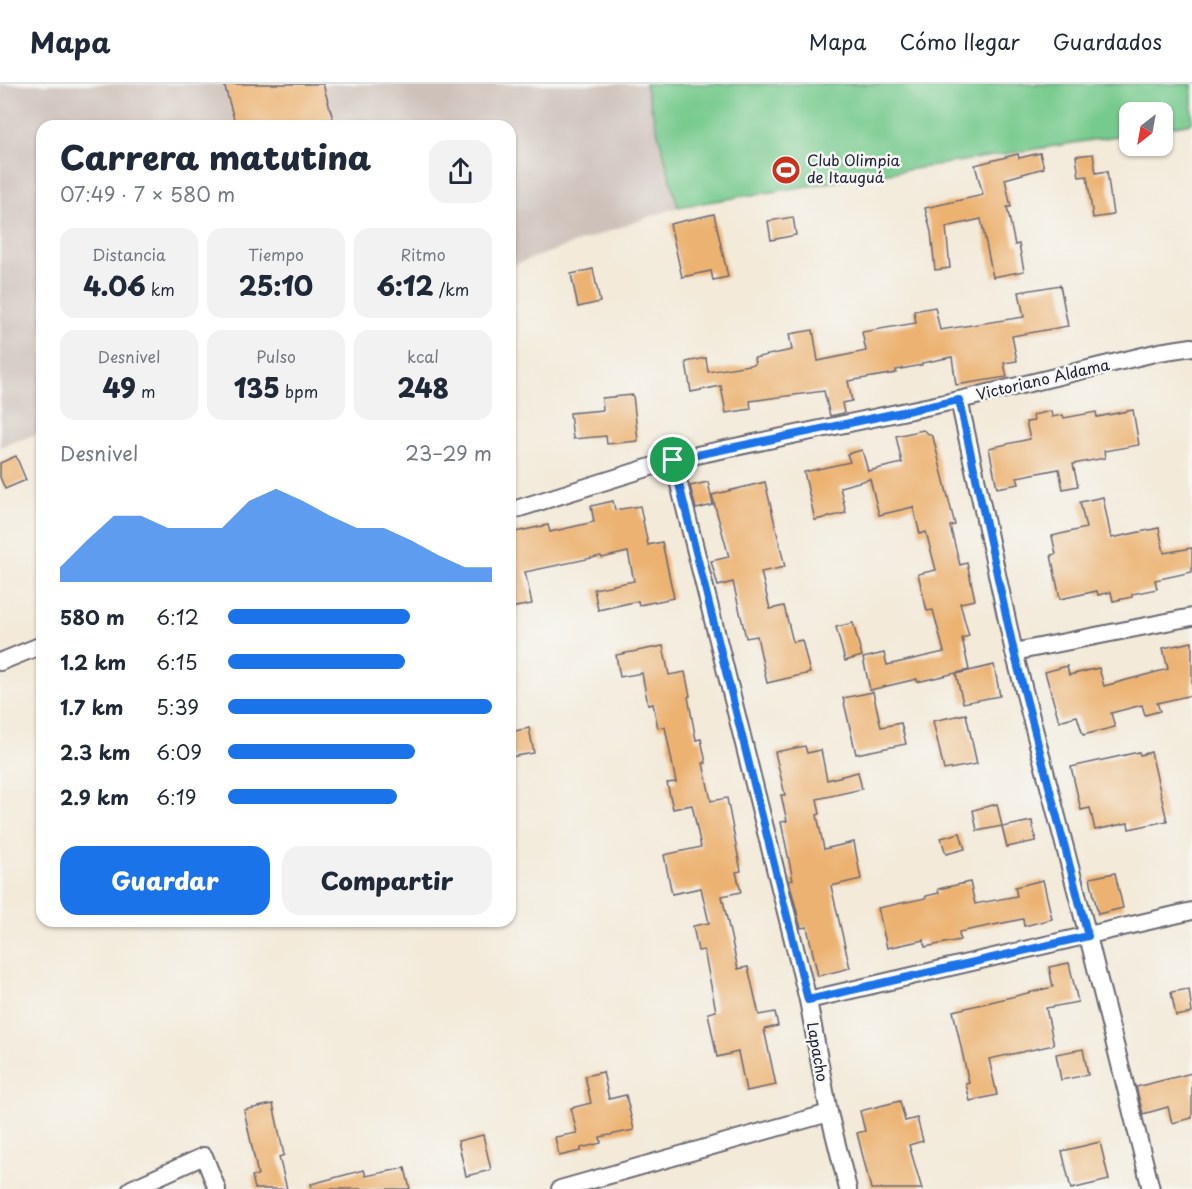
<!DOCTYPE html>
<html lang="es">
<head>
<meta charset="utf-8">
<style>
  :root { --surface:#fff; --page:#f2f2f3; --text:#1f2937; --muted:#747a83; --line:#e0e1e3; --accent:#1a73e8 }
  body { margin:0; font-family:"Playpen Sans",sans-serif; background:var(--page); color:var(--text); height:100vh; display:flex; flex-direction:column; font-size:22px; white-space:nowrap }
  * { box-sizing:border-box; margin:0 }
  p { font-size:20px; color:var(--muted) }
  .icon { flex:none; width:33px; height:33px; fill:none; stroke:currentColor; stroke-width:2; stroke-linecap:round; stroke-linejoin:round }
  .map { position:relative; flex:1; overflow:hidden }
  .details { position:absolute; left:36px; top:36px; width:480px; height:807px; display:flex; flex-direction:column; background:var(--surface); border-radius:18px; box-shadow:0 2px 4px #0004 }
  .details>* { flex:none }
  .needle { width:39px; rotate:211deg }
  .tools { position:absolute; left:1119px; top:18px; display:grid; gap:12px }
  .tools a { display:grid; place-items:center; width:54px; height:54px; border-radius:12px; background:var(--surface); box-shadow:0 2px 4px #0004; font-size:30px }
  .pin { position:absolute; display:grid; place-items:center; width:51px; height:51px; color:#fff; margin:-26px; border:3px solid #fff; border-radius:50%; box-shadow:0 2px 6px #0007 }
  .round { display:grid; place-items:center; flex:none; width:63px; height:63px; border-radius:18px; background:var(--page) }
  .headline { display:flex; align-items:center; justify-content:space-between; height:102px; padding:0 24px }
  h1 { font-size:33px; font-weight:800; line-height:45px }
  .figures { display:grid; grid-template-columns:repeat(3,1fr); gap:9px; height:102px; padding:6px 24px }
  .figures div { display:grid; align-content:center; border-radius:15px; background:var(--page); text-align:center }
  .figures b { font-size:26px; font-weight:800 }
  .figures small { font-size:16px; font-weight:400 }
  .figures p { font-size:16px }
  .chart { height:168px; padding:12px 24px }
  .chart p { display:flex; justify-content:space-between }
  .chart svg { width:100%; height:108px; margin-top:6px; fill:var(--accent); opacity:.7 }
  .primary-button { display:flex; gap:12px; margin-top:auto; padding:12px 24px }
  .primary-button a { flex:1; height:69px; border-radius:18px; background:var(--accent); color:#fff; font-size:24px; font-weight:800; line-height:69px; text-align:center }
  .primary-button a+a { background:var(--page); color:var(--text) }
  ul { padding:0 24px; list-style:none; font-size:20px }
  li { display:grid; grid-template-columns:96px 72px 1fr; align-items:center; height:45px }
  li i { height:15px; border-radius:8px; background:var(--accent) }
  header { display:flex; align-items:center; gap:36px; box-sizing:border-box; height:84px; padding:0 30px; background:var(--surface); border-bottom:2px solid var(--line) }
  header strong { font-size:28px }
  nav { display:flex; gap:33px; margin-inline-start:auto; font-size:21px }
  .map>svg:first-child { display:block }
</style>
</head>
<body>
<header>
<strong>Mapa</strong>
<nav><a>Mapa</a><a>Cómo llegar</a><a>Guardados</a></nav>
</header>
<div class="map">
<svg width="1192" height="1105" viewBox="0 0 1192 1105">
  <rect width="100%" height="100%" fill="#f6f6f2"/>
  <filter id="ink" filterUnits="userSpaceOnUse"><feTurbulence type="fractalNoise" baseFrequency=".0167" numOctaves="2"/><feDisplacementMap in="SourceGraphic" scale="12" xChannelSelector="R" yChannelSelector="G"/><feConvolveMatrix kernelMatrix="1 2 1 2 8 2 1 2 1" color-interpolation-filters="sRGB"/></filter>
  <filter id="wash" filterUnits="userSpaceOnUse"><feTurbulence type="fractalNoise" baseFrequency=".008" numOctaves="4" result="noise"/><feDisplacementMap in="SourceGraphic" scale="24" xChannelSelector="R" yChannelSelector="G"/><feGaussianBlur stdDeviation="1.35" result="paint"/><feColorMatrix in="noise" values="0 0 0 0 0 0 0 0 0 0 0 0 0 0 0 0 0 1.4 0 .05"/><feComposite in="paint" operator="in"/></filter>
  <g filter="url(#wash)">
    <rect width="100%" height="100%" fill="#f3ead9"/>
    <path fill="#cec1ba" d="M0 0H645L678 123 510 182V42H42V348L0 363Z"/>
    <path fill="#77ca8d" stroke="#4c7664" stroke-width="1.5" d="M645 0H1192V39L1163 44 1162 28H1130L1129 50 678 123Z"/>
    <g id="blocks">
      <g fill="#ecb271">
        <path d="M224 0H323L335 42H236Z"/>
        <path d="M1040 69 1044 84 1005 95 1011 123H1007L1015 161 1019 160 1024 187 993 193 981 135 946 143 950 184 935 186 931 148 925 124 983 111 975 81 1018 70 1019 74Z"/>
        <path d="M1093 70 1096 89 1107 87 1113 131 1093 134 1087 92 1079 93 1076 72Z"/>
        <path d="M714 130 728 193 713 196 711 187 682 193 670 140Z"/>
        <path d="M793 133 796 151 771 156 768 137Z"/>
        <path d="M593 185 600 218 578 223 571 190Z"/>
        <path d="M1060 201 1068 242 1012 252 1017 277 1004 279 1007 293 956 301 952 273 922 279V281L896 286V289L848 297 852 317 842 319 844 329 830 332 824 307 750 317 751 325 726 329 721 302 691 308 686 278 706 274 708 288 755 280 754 274 792 266 789 250 813 246 818 277 866 267 862 248 916 239 914 227 935 223 940 246 1024 233 1019 208Z"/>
        <path d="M633 311 638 357 607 360 606 352 573 355 570 329 603 326 602 314Z"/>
        <path d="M1133 326 1139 361 1104 367 1105 374 1073 380 1078 402 1063 405 1059 385 1017 393 1019 400 997 404 989 364 1030 355 1026 338 1034 337 1033 331 1051 327 1052 333 1063 331 1064 334 1096 328 1097 333Z"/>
        <path d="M923 346 933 353 955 441 950 442 960 481 967 479 975 516 960 519 969 552 962 554 969 586 917 598V595L870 606 863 574 884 569 887 581 944 568 933 526 927 527 918 490 936 486 926 448 920 450 913 423 879 431 870 395 840 403 846 429 815 436 804 388 850 378 847 370 862 366 868 387 902 379 896 352Z"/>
        <path d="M16 372 26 396 5 405 0 393V379Z"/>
        <path d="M708 398 713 421 696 425 690 402Z"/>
        <path d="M765 398 785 483 761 488 770 525 784 522 793 558 802 556 810 589 767 599 757 552 746 554 733 498 718 502 711 477 729 473 712 411Z"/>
        <path d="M1103 413 1111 454 1159 444 1164 469 1192 464V488L1155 496 1157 505 1132 510V513L1113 517 1111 508 1098 511 1097 507 1060 515 1051 471 1056 470 1052 452 1086 444 1080 418Z"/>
        <path d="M613 417 615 426 640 422 648 461 662 458 674 514 639 521 638 517 598 526 594 505 634 497 628 468 602 474 601 472 525 488 532 520 510 524V449L548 441 550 448 594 438 591 422Z"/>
        <path d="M853 539 862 572 845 577 836 543Z"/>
        <path d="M1192 558V611L1157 619 1160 627 1145 631 1142 621 1111 629 1115 643 1083 651 1077 632 1059 637 1045 588 1067 582 1069 591 1099 584 1104 602 1168 585 1163 564Z"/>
        <path d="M663 562 669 591 685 588 690 612 688 613 696 656 701 655 706 679H703L711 717 727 714 741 787 736 788 741 808 722 812 738 885 748 883 759 931 775 928 778 942 764 945 776 1001 746 1007 738 968 717 973 708 929 716 927 704 866 698 867 693 842 709 839 701 804 672 810 664 771 701 763 692 721 673 725 667 699 676 698 665 643 658 644 653 620 648 621 642 589 620 593 616 571Z"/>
        <path d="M994 581 1000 612 963 619 956 590Z"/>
        <path d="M873 608 881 643 901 639 906 660 856 670 843 614Z"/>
        <path d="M966 630 977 680 944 686 933 637Z"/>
        <path d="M529 644 534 669 510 673V648Z"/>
        <path d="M805 662 807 669 821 666 827 696 858 688 862 705 817 715 820 730 817 731 824 765 854 758 861 795 831 802 850 884 818 892 807 843 801 844 789 797 793 796 781 738 787 737 781 711H785L775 668Z"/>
        <path d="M1139 668 1140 671 1151 668 1167 737 1129 745 1128 739 1095 746 1090 724 1081 726 1071 683Z"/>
        <path d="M997 720 1002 742 977 747 973 726Z"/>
        <path d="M1032 737 1036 757 1007 763 1002 743Z"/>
        <path d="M960 749 965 765 946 770 941 754Z"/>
        <path d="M1115 789 1123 824 1098 830 1090 794Z"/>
        <path d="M1043 796 1052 835 1024 842 1023 835 959 848 960 856 925 863 924 856 887 864 878 824 926 814V812L939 809 938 805 970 798 975 820 1017 812 1015 803Z"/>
        <path d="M1069 879 1078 918 1046 924 1054 961 989 975 997 1011 970 1017 966 1000 969 999 953 927 1053 903 1049 883Z"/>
        <path d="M1189 905 1192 929 1176 932 1171 908Z"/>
        <path d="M1083 965 1088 991 1061 996 1056 970Z"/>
        <path d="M603 988 609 1015 626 1011 634 1046 600 1053 601 1059 581 1064V1067L559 1072 555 1053 577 1049 571 1024 591 1019 585 992Z"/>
        <path d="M1192 989V1034L1172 1039 1168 1023 1143 1030 1136 1003Z"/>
        <path d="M900 1017 905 1037 917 1034 923 1057 909 1061 922 1105H871L857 1049 865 1047 860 1027Z"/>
        <path d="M273 1020 284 1071 279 1073 287 1105H255L252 1092 258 1091 244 1026Z"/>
        <path d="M483 1051 491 1086 466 1092 458 1057Z"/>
        <path d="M1100 1058 1109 1096 1071 1105 1062 1067Z"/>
        <path d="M405 1084 410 1105H312L311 1100 364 1086 366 1092Z"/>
      </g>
    </g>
  </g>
  <g filter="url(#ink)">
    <use href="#blocks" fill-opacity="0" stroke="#6b6872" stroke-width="1.5"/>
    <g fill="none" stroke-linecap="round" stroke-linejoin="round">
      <g stroke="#6b6872" stroke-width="20">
        <g id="minor">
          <path d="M959 316 1014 568 1088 852 1151 1105"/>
          <path d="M673 376 808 916 829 1029 848 1105"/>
          <path d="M510 427 673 376 959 316 1159 268 1192 263"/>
          <path d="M1014 568 1192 533"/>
          <path d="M0 578 42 561"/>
          <path d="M808 916 1192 827"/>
          <path d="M131 1105 204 1072 217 1105"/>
          <path d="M560 1105 829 1029"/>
        </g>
      </g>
      <use href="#minor" stroke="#fff" stroke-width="16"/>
    </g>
  </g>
  <g fill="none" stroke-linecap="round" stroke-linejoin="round" filter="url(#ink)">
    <g stroke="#fff" stroke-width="12">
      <path id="route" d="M959 316 1014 568 1088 852 808 916 673 376Z"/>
    </g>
    <use href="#route" stroke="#1a73e8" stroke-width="8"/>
  </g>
  <defs>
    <g id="stadium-disc" transform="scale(1.5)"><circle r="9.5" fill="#c8321e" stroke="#f6f6f2"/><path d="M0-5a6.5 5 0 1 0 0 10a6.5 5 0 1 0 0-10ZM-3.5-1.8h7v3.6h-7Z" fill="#fff"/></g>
  </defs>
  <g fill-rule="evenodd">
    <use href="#stadium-disc" x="786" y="86"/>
  </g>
  <g text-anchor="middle" stroke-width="5" stroke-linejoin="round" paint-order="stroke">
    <g font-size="15" fill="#22223b" stroke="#f6f6f2" text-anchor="start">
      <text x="807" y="82">Club Olimpia<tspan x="807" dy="17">de Itauguá</tspan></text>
    </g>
    <g font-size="15" fill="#22223b" stroke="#f6f6f2">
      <text transform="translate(1043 296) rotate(-13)" y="5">Victoriano Aldama</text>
      <text transform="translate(817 968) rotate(80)" y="5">Lapacho</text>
    </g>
  </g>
</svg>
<div class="tools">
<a><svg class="needle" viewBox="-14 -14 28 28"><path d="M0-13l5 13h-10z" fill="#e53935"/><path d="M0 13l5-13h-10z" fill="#747a83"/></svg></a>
</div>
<div class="pin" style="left:673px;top:376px;background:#1e9e55"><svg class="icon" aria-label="arrive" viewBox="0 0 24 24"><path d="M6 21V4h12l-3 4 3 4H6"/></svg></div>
<section class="details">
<div class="headline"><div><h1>Carrera matutina</h1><p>07:49 · 7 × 580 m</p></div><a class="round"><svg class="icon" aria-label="share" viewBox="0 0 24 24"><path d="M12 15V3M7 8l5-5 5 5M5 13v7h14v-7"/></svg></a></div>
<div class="figures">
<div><p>Distancia</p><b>4.06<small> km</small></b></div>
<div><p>Tiempo</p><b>25:10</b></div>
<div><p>Ritmo</p><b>6:12<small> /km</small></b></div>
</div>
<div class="figures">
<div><p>Desnivel</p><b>49<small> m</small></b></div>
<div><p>Pulso</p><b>135<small> bpm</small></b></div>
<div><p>kcal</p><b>248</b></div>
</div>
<div class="chart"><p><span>Desnivel</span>23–29 m</p>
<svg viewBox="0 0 160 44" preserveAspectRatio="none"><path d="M0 44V38L10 27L20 17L30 17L40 22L50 22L60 22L70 11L80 6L90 11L100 17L110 22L120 22L130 27L140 33L150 38L160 38V44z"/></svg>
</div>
<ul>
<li><b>580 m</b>6:12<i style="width:69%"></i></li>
<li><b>1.2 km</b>6:15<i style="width:67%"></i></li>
<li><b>1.7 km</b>5:39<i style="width:100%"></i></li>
<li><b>2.3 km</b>6:09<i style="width:71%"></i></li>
<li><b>2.9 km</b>6:19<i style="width:64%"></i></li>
</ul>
<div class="primary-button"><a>Guardar</a><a>Compartir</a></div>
</section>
</div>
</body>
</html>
